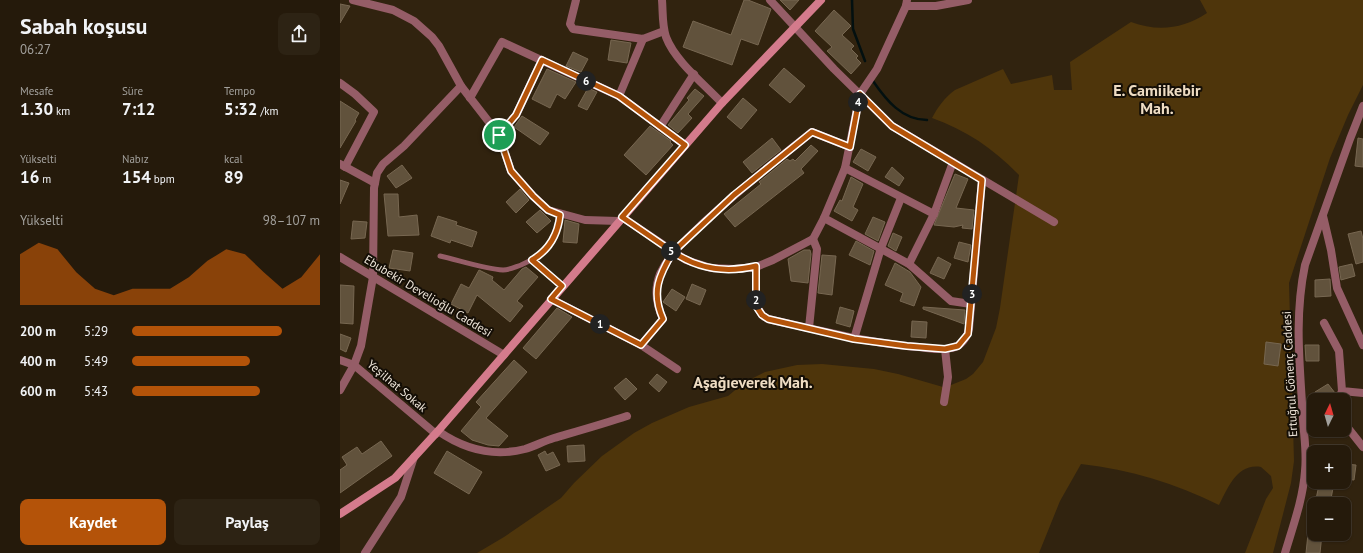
<!DOCTYPE html>
<html lang="tr">
<head>
<meta charset="utf-8">
<style>
  :root { --surface:#251a0b; --page:#2d2314; --text:#f1f3f6; --muted:#a3a19d; --line:#42382c; --accent:#b45309 }
  body { margin:0; font-family:"PT Sans",sans-serif; background:var(--page); color:var(--text); height:100vh; display:flex; flex-direction:column; font-size:15px; white-space:nowrap }
  * { box-sizing:border-box; margin:0 }
  p { font-size:13px; color:var(--muted) }
  .icon { flex:none; width:22px; height:22px; fill:none; stroke:currentColor; stroke-width:2; stroke-linecap:round; stroke-linejoin:round }
  .map { position:relative; flex:1; overflow:hidden }
  .side { display:flex; flex-direction:column; background:var(--surface); width:340px }
  .side>* { flex:none }
  .needle { width:26px; rotate:5deg }
  .tools { position:absolute; left:967px; top:393px; display:grid; gap:8px }
  .tools a { display:grid; place-items:center; width:44px; height:44px; border-radius:8px; background:var(--surface); box-shadow:0 1px 3px #0004,0 0 0 1px var(--line); font-size:20px }
  .pin { position:absolute; display:grid; place-items:center; width:34px; height:34px; color:#fff; margin:-17px; border:2px solid #fff; border-radius:50%; box-shadow:0 1px 4px #0007 }
  .km { position:absolute; width:20px; height:20px; margin:-10px; border-radius:50%; background:#222; color:#fff; font-size:11px; line-height:20px; text-align:center }
  .round { display:grid; place-items:center; flex:none; width:42px; height:42px; border-radius:8px; background:var(--page) }
  .head { display:flex; align-items:center; justify-content:space-between; height:68px; padding:0 20px }
  h1 { font-size:22px; font-weight:700; line-height:30px }
  .stats { display:grid; grid-template-columns:repeat(3,1fr); gap:6px; height:68px; padding:4px 20px }
  .stats div { display:grid; align-content:center }
  .stats b { font-size:17px; font-weight:700 }
  .stats small { font-size:11px; font-weight:400 }
  .stats p { font-size:11px }
  .chart { height:112px; padding:8px 20px }
  .chart p { display:flex; justify-content:space-between }
  .chart svg { width:100%; height:72px; margin-top:4px; fill:var(--accent); opacity:.7 }
  .cta { display:flex; gap:8px; margin-top:auto; padding:8px 20px }
  .cta a { flex:1; height:46px; border-radius:8px; background:var(--accent); color:#fff; font-size:16px; font-weight:700; line-height:46px; text-align:center }
  .cta a+a { background:var(--page); color:var(--text) }
  ul { padding:0 20px; list-style:none; font-size:13px }
  li { display:grid; grid-template-columns:64px 48px 1fr; align-items:center; height:30px }
  li i { height:10px; border-radius:5px; background:var(--accent) }
  main { display:flex; flex:1; min-height:0 }
  .map>svg:first-child { display:block }
</style>
</head>
<body>
<main>
<section class="side">
<div class="head"><div><h1>Sabah koşusu</h1><p>06:27</p></div><a class="round"><svg class="icon" aria-label="share" viewBox="0 0 24 24"><path d="M12 15V3M7 8l5-5 5 5M5 13v7h14v-7"/></svg></a></div>
<div class="stats">
<div><p>Mesafe</p><b>1.30<small> km</small></b></div>
<div><p>Süre</p><b>7:12</b></div>
<div><p>Tempo</p><b>5:32<small> /km</small></b></div>
</div>
<div class="stats">
<div><p>Yükselti</p><b>16<small> m</small></b></div>
<div><p>Nabız</p><b>154<small> bpm</small></b></div>
<div><p>kcal</p><b>89</b></div>
</div>
<div class="chart"><p><span>Yükselti</span>98–107 m</p>
<svg viewBox="0 0 160 44" preserveAspectRatio="none"><path d="M0 44V13L10 6L20 10L30 24L40 34L50 38L60 34L70 34L80 34L90 27L100 17L110 10L120 13L130 24L140 34L150 27L160 13V44z"/></svg>
</div>
<ul>
<li><b>200 m</b>5:29<i style="width:80%"></i></li>
<li><b>400 m</b>5:49<i style="width:63%"></i></li>
<li><b>600 m</b>5:43<i style="width:68%"></i></li>
</ul>
<div class="cta"><a>Kaydet</a><a>Paylaş</a></div>
</section>
<div class="map">
<svg width="1023" height="553" viewBox="0 0 1023 553">
  <rect width="100%" height="100%" fill="#31230f"/>
  <path fill="#4e350b" d="M860 0H1023V85L1008 115 990 158 949 283 954 461 951 483 933 553H905L926 499 933 488 931 476 921 467C897 463 888 488 879 505 835 483 791 470 741 464L720 501 699 553H137L164 537 221 498 234 483 262 456 294 433 312 423 349 407 388 396 405 382 425 372 457 365 482 364 534 369 558 374 603 387 611 385 626 379 633 374 643 362 656 328 660 308 679 175C654 149 626 130 592 118 598 107 604 98 615 90L663 69 671 84 712 75 714 90H732L730 62 791 22C818 32 843 29 867 13Z"/>
  <g fill="none" stroke-linecap="round" stroke-linejoin="round">
    <g stroke="#031010" stroke-width="2.5">
      <path d="M512 0 513 29 525 61"/>
      <path d="M533 81C546 100 562 120 587 120"/>
    </g>
  </g>
  <g fill="#61523c" stroke="#776751">
    <path d="M404 0H408L431 9 418 45 401 39 392 65 343 47 353 21 391 35Z"/>
    <path d="M440 0H459L450 10Z"/>
    <path d="M0 4 10 6 0 23Z"/>
    <path d="M494 10 511 26 502 35 514 46 511 49 518 56 516 58 521 63 511 74 487 51 492 47 475 31Z"/>
    <path d="M271 40 291 43 287 63 268 60Z"/>
    <path d="M233 52 248 59 241 72 226 66Z"/>
    <path d="M444 68 465 86 450 103 429 85Z"/>
    <path d="M207 69 236 82 225 99 217 94 210 108 192 99Z"/>
    <path d="M248 88 257 92 247 110 238 106Z"/>
    <path d="M355 89 364 96 348 114 352 118 338 133 328 125 349 100 347 98Z"/>
    <path d="M403 98 417 110 401 129 387 117Z"/>
    <path d="M0 101 19 113 15 120 16 121 0 148Z"/>
    <path d="M182 116 209 133 200 145 174 127Z"/>
    <path d="M310 126 331 141 330 142 333 145 306 175 284 155Z"/>
    <path d="M432 138 441 150 412 173 403 162Z"/>
    <path d="M1018 138 1023 139V167L1015 166Z"/>
    <path d="M471 145 478 151 461 169 464 173 395 227 384 214 421 184 419 182 447 159 450 161 453 159 455 161Z"/>
    <path d="M521 149 536 157 528 171 513 162Z"/>
    <path d="M62 165 72 178 56 188 47 176Z"/>
    <path d="M552 167 564 178 559 186 545 177Z"/>
    <path d="M615 174 628 179 616 208 634 210 632 229 622 228 623 225 614 227 594 225Z"/>
    <path d="M511 177 523 184 513 207 518 210 512 221 494 211 500 200 502 201Z"/>
    <path d="M0 180 9 183 0 204Z"/>
    <path d="M180 189 189 200 176 213 166 202Z"/>
    <path d="M44 194H58L59 217 77 215 79 235 48 236Z"/>
    <path d="M200 210 211 221 197 233 186 222Z"/>
    <path d="M98 216 117 222 116 225 137 232 132 247 111 240 110 243 91 236Z"/>
    <path d="M533 217 545 222 538 241 525 234Z"/>
    <path d="M225 220 239 224 237 243 223 242Z"/>
    <path d="M13 221 27 222 25 238 11 239Z"/>
    <path d="M1021 231 1023 239V262L1016 264 1008 234Z"/>
    <path d="M553 233 562 237 556 251 548 246Z"/>
    <path d="M516 241 534 251 530 265 509 255Z"/>
    <path d="M619 242 631 245 628 262 614 258Z"/>
    <path d="M53 250 73 253 70 271 49 268Z"/>
    <path d="M464 250H470L471 254 468 283 451 281 448 259Z"/>
    <path d="M482 255 496 256 492 295 478 293Z"/>
    <path d="M598 257 611 264 604 279 590 273Z"/>
    <path d="M555 263 570 272 581 287 574 306 560 301 563 293 545 285Z"/>
    <path d="M1012 264 1015 276 1001 280 999 267Z"/>
    <path d="M186 267 198 277 177 301 183 306 170 322 137 295 128 313 111 304 121 284 129 288 139 270 153 277 152 280 164 290 182 269Z"/>
    <path d="M990 279 991 296 975 297V280Z"/>
    <path d="M352 284 366 290 360 305 346 299Z"/>
    <path d="M0 285 14 286 13 324 0 323Z"/>
    <path d="M332 289 345 297 336 311 323 302Z"/>
    <path d="M500 307 514 311 510 327 496 323Z"/>
    <path d="M583 307 625 310 624 324 583 309Z"/>
    <path d="M217 308 232 317 196 359 183 348Z"/>
    <path d="M572 321 587 322 586 338 571 337Z"/>
    <path d="M0 334 11 338 6 352 0 349Z"/>
    <path d="M926 342 941 344 938 366 924 364Z"/>
    <path d="M965 345H979V361H966Z"/>
    <path d="M174 360 187 372 146 418 168 436 159 446 148 445 132 440 121 431 141 407 136 402Z"/>
    <path d="M317 374 327 382 319 392 309 383Z"/>
    <path d="M286 378 297 389 285 400 274 388Z"/>
    <path d="M988 384 995 393 990 400H981L975 392Z"/>
    <path d="M41 441 52 456 0 493V470L7 465 2 457 17 447 22 454Z"/>
    <path d="M244 445 245 461 228 462 227 446Z"/>
    <path d="M107 451 142 472 129 494 94 473Z"/>
    <path d="M205 451 207 455 213 452 220 465 206 471 198 455Z"/>
    <path d="M1004 464 1016 465 1014 480 1004 479Z"/>
    <path d="M979 485 993 488 990 504H975Z"/>
    <path d="M968 534H982L980 553H966Z"/>
  </g>
  <g fill="none" stroke-linecap="round" stroke-linejoin="round">
    <g stroke="#955d67" stroke-width="5">
      <path d="M100 256C118 260 145 269 163 270 169 270 175 267 181 265 204 255 218 240 220 215"/>
      <path d="M192 260 222 286"/>
    </g>
    <g stroke="#955d67" stroke-width="8">
      <path d="M13 0 53 10 74 21 92 37 99 46 121 86 159 135 171 171 193 196 208 210 245 220 278 221"/>
      <path d="M236 0 230 24 233 29 303 39 324 31"/>
      <path d="M322 0C323 12 322 25 326 37 335 61 364 84 382 103"/>
      <path d="M430 0 494 69 552 126 714 222"/>
      <path d="M566 6H596L628 0"/>
      <path d="M0 83 15 94 34 112 5 167"/>
      <path d="M279 96 303 39"/>
      <path d="M130 98 162 42 279 96 345 145"/>
      <path d="M320 127 354 74"/>
      <path d="M159 135 176 115 202 60"/>
      <path d="M0 164 35 183"/>
      <path d="M505 168 594 214"/>
      <path d="M983 216 991 250 997 288 1023 345"/>
      <path d="M282 217 346 260 371 268 394 269 416 267 433 260 473 239 484 218 505 168 520 94 537 69 566 6 567 0"/>
      <path d="M484 218 569 264 611 301 631 304"/>
      <path d="M0 257 164 355"/>
      <path d="M569 264 594 214 613 162"/>
      <path d="M416 267V305L422 315 428 319C478 330 527 343 578 347 589 348 601 351 612 348 621 346 627 338 629 329L642 180"/>
      <path d="M211 299 301 345 337 369"/>
      <path d="M984 323 999 351 1002 391 1023 393"/>
      <path d="M469 328 477 249 473 239"/>
      <path d="M514 339 541 248 561 198"/>
      <path d="M301 345 323 319C316 304 314 289 320 274 329 254 346 240 361 225 397 192 434 162 472 132L510 147"/>
      <path d="M0 360 14 365 96 434"/>
      <path d="M0 390 14 365 21 346 33 277 34 188 37 173 43 164 64 146 121 86"/>
      <path d="M998 400 1002 391"/>
      <path d="M604 402 608 377 605 349"/>
      <path d="M963 407 974 408"/>
      <path d="M1004 423 1023 447"/>
      <path d="M98 431C124 449 154 457 185 449 195 446 204 441 214 438 238 431 263 424 287 416"/>
      <path d="M945 553C953 526 963 499 965 471 967 453 964 436 963 419 960 366 954 318 965 265L1010 139 1023 106"/>
    </g>
    <path stroke="#955d67" stroke-width="8" d="M25 553 61 497 74 457"/>
    <path stroke="#d47b8c" stroke-width="8" d="M0 514 55 478 98 431 382 103 481 0"/>
  </g>
  <g fill="none" stroke-linecap="round" stroke-linejoin="round">
    <g stroke="#fff" stroke-width="8">
      <path id="route" d="M159 135 171 171 193 196 208 210 220 215C218 234 209 250 192 260L222 286 211 299 301 345 323 319C311 292 319 275 333 252 358 269 387 273 416 266V306L422 315 428 319 514 339 567 346 605 349 618 346 628 334 642 180 552 126 520 94 510 147 472 132 394 195 333 252 282 217 345 145 279 96 202 60 176 115 159 135"/>
    </g>
    <use href="#route" stroke="#b45309" stroke-width="5"/>
  </g>
  <g text-anchor="middle" stroke-width="4" stroke-linejoin="round" paint-order="stroke">
    <g font-size="12" fill="#efe6da" stroke="#140e06">
      <text transform="translate(88 296) rotate(31)" y="4">Ebubekir Develioğlu Caddesi</text>
      <text transform="translate(950 374) rotate(-93)" y="4">Ertuğrul Gönenç Caddesi</text>
      <text transform="translate(57 386) rotate(40)" y="4">Yeşilhat Sokak</text>
    </g>
    <g font-size="16" font-weight="bold" fill="#eedcc3" stroke="#140e06">
      <text x="817" y="96">E. Camiikebir<tspan x="817" dy="18">Mah.</tspan></text>
      <text x="413" y="388">Aşağıeverek Mah.</text>
    </g>
  </g>
</svg>
<div class="tools">
<a><svg class="needle" viewBox="-14 -14 28 28"><path d="M0-13l5 13h-10z" fill="#e53935"/><path d="M0 13l5-13h-10z" fill="#a3a19d"/></svg></a>
<a>+</a>
<a>−</a>
</div>
<div class="pin" style="left:159px;top:135px;background:#1e9e55"><svg class="icon" aria-label="arrive" viewBox="0 0 24 24"><path d="M6 21V4h12l-3 4 3 4H6"/></svg></div>
<b class="km" style="left:260px;top:324px">1</b>
<b class="km" style="left:416px;top:300px">2</b>
<b class="km" style="left:632px;top:294px">3</b>
<b class="km" style="left:518px;top:102px">4</b>
<b class="km" style="left:331px;top:251px">5</b>
<b class="km" style="left:246px;top:81px">6</b>
</div>
</main>
</body>
</html>
